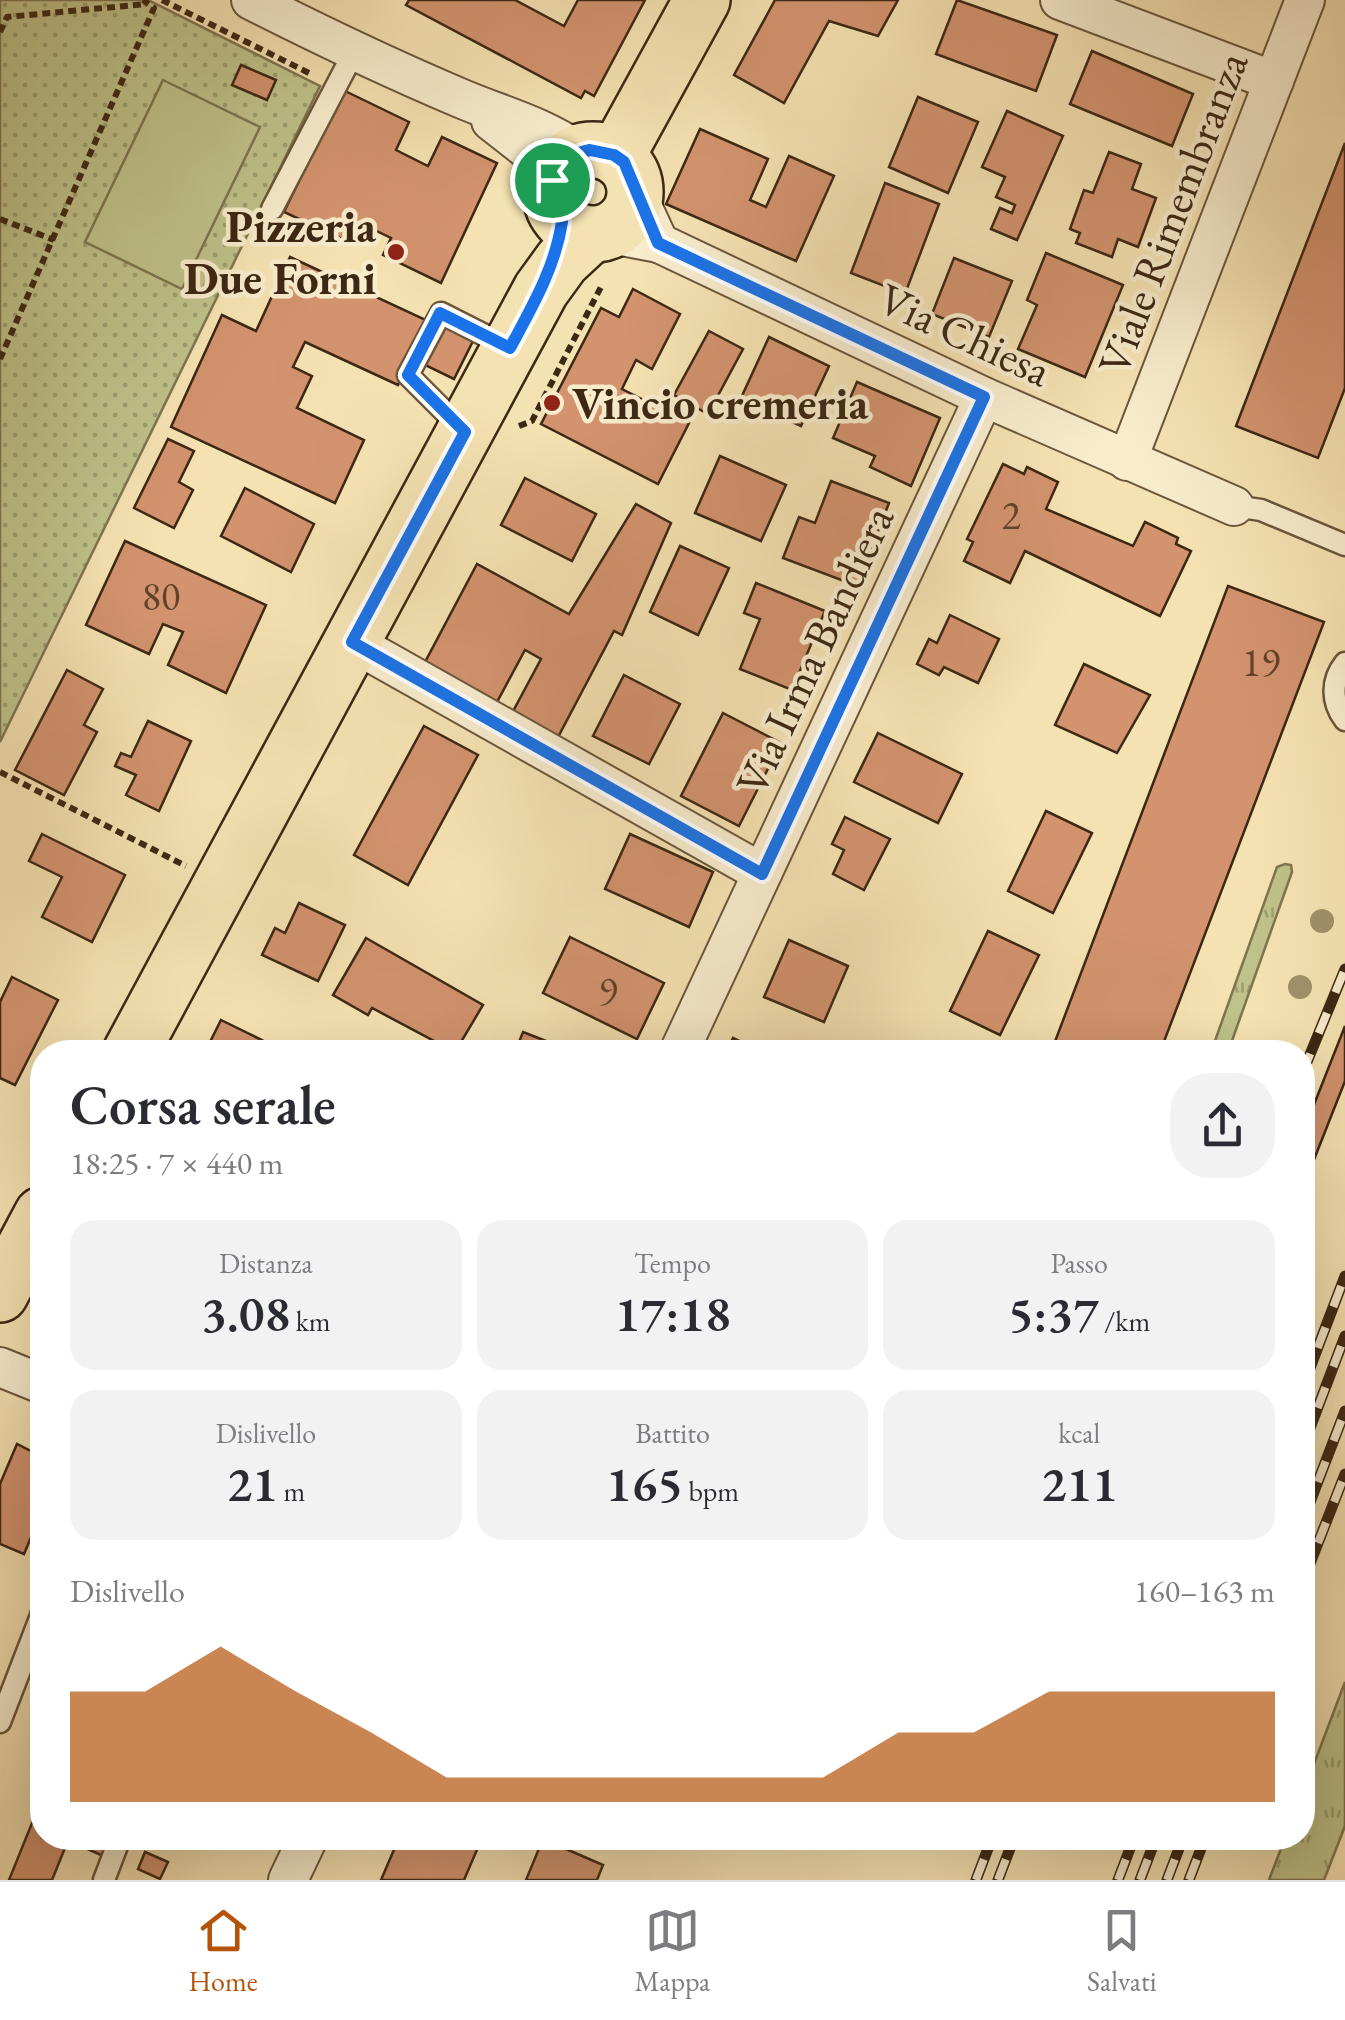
<!DOCTYPE html>
<html lang="it">
<head>
<meta charset="utf-8">
<style>
  :root { --surface:#fff; --page:#f2f2f3; --text:#2b2b33; --muted:#7c7c81; --line:#e1e1e2; --accent:#b45309 }
  body { margin:0; font-family:"EB Garamond",serif; background:var(--page); color:var(--text); height:100vh; display:flex; flex-direction:column; font-size:38px; white-space:nowrap }
  * { box-sizing:border-box; margin:0 }
  p { font-size:32px; color:var(--muted) }
  .icon { flex:none; width:55px; height:55px; fill:none; stroke:currentColor; stroke-width:2; stroke-linecap:round; stroke-linejoin:round }
  .map { position:relative; flex:1; overflow:hidden }
  .side { position:absolute; left:30px; top:1040px; width:1285px; height:810px; display:flex; flex-direction:column; background:var(--surface); border-radius:40px; box-shadow:0 10px 40px #0002 }
  .side>* { flex:none }
  .pin { position:absolute; display:grid; place-items:center; width:85px; height:85px; color:#fff; margin:-42px; border:5px solid #fff; border-radius:50%; box-shadow:0 2px 10px #0007 }
  .round { display:grid; place-items:center; flex:none; width:105px; height:105px; border-radius:40px; background:var(--page) }
  .summary { display:flex; align-items:center; justify-content:space-between; height:170px; padding:0 40px }
  h1 { font-size:55px; font-weight:600; line-height:75px }
  .figures { display:grid; grid-template-columns:repeat(3,1fr); gap:15px; height:170px; padding:10px 40px }
  .figures div { display:grid; align-content:center; border-radius:25px; background:var(--page); text-align:center }
  .figures b { font-size:50px; font-weight:600 }
  .figures small { font-size:28px; font-weight:400 }
  .figures p { font-size:28px }
  .chart { height:280px; padding:20px 40px }
  .chart p { display:flex; justify-content:space-between }
  .chart svg { width:100%; height:180px; margin-top:10px; fill:var(--accent); opacity:.7 }
  .tab-bar { display:flex; justify-content:space-around; align-items:center; height:140px; border-top:2px solid var(--line); background:var(--surface); font-size:28px; color:var(--muted) }
  .tab-bar a { display:grid; justify-items:center; gap:5px }
  .tab-bar .active { color:var(--accent) }
  .map>svg:first-child { display:block }
</style>
</head>
<body>
<div class="map">
<svg width="1345" height="1880" viewBox="0 0 1345 1880">
  <defs>
    <pattern id="grass-tufts" width="24" height="20" patternUnits="userSpaceOnUse" patternTransform="scale(2.5)"><rect width="24" height="20" fill="#bfc28a"/><path d="M3 7l-1-3M5 7V3M7 7l1-3M15 17l-1-3M17 17v-4M19 17l1-3" fill="none" stroke="#9c9e70"/></pattern>
    <pattern id="park-dots" width="8" height="8" patternUnits="userSpaceOnUse" patternTransform="scale(2.5)"><rect width="8" height="8" fill="#bfc28a"/><path d="M2 2h.1M6 6h.1" fill="none" stroke="#9c9e70" stroke-width="1.8" stroke-linecap="round"/></pattern>
  </defs>
  <rect width="100%" height="100%" fill="#f5e2b2"/>
  <filter id="stains"><feTurbulence type="fractalNoise" baseFrequency=".002" numOctaves="4"/><feColorMatrix values="0 0 0 0 .2 0 0 0 0 .09 0 0 0 0 .02 0 0 0 .5 -.17"/></filter>
  <radialGradient id="worn" r=".72"><stop offset=".6" stop-color="#630" stop-opacity="0"/><stop offset="1" stop-color="#630" stop-opacity=".3"/></radialGradient>
  <g fill="url(#grass-tufts)" stroke="#7e754f" stroke-width="2.5">
    <path d="M1285 864 1291 865 1292 872 1228 1052H1211L1277 867Z"/>
    <path d="M1345 1682V1826L1324 1880H1269L1285 1838H1302L1303 1793Z"/>
  </g>
  <path fill="url(#park-dots)" stroke="#7e754f" stroke-width="2.5" d="M0 0H148L320 86 0 742Z"/>
  <path fill="#bfc28a" stroke="#7e754f" stroke-width="2.5" d="M163 80 260 127 182 289 85 242Z"/>
  <g fill="#d2936e" stroke="#3d2814" stroke-width="2.5">
    <path d="M409 0H515L564 26 578 0H645L594 96 585 91 581 98 406 5Z"/>
    <path d="M775 0H898L878 36 829 21 784 103 734 75Z"/>
    <path d="M957 0 1057 35 1036 91 936 54Z"/>
    <path d="M1092 51 1193 94 1172 146 1070 104Z"/>
    <path d="M241 65 276 80 267 100 232 85Z"/>
    <path d="M343 90 409 122 396 150 428 166 442 137 497 163 441 283 383 255 391 238 358 222 348 242 284 212Z"/>
    <path d="M918 97 978 122 948 193 889 167Z"/>
    <path d="M1007 111 1063 136 1017 240 991 229 1000 208 1012 213 1015 205 996 197 1005 177 982 167Z"/>
    <path d="M700 129 768 159 750 200 766 207 789 156 834 176 796 261 666 204Z"/>
    <path d="M1345 143V388L1318 458 1236 426Z"/>
    <path d="M1109 152 1141 164 1132 189 1156 198 1138 247 1118 239 1112 257 1076 243 1080 233 1070 229 1084 190 1093 193Z"/>
    <path d="M885 183 939 204 905 294 851 273Z"/>
    <path d="M1046 253 1123 285 1085 377 1018 349 1037 305 1027 300Z"/>
    <path d="M290 257 428 321 398 385 305 342 293 367 312 376 297 408 364 440 335 503 171 427 222 315 256 331Z"/>
    <path d="M954 258 1012 281 989 337 932 314Z"/>
    <path d="M633 289 680 314 652 369 636 360 622 389 689 423 658 484 541 424 601 308 619 317Z"/>
    <path d="M442 324 474 339 454 379 423 364Z"/>
    <path d="M709 331 743 349 708 414 674 395Z"/>
    <path d="M769 337 829 366 801 426 741 398Z"/>
    <path d="M857 382 940 418 911 486 870 467 875 456 833 438Z"/>
    <path d="M168 439 194 451 179 482 193 490 174 528 134 508Z"/>
    <path d="M720 456 786 485 761 541 695 513Z"/>
    <path d="M1003 464 1024 474 1027 467 1058 482 1046 509 1133 546 1145 522 1178 538 1176 544 1191 551 1160 616 1025 551 1010 583 964 561 973 542 967 539Z"/>
    <path d="M525 478 596 514 572 561 501 525Z"/>
    <path d="M831 481 889 503 857 586 783 558 799 517 815 523Z"/>
    <path d="M245 488 314 524 291 572 221 536Z"/>
    <path d="M636 504 671 523 622 635 614 631 557 739 511 715 541 659 525 650 497 702 424 664 477 564 569 614Z"/>
    <path d="M125 541 266 605 226 693 168 665 183 632 163 624 149 654 86 625Z"/>
    <path d="M680 546 729 568 698 635 650 612Z"/>
    <path d="M756 583 825 611 792 690 740 669 760 619 744 613Z"/>
    <path d="M1228 586 1324 622 1160 1052H1051Z"/>
    <path d="M950 615 999 639 978 683 944 667 939 675 917 664 929 639 937 643Z"/>
    <path d="M1084 664 1150 695 1117 753 1055 725Z"/>
    <path d="M67 670 103 689 84 725 97 732 64 795 15 770Z"/>
    <path d="M624 675 680 704 649 764 593 736Z"/>
    <path d="M723 713 781 743 739 826 681 796Z"/>
    <path d="M148 721 191 741 159 811 126 795 136 775 115 766 121 753 131 757Z"/>
    <path d="M424 726 478 755 408 885 354 855Z"/>
    <path d="M878 733 962 774 938 823 854 782Z"/>
    <path d="M1046 811 1092 833 1053 913 1008 891Z"/>
    <path d="M845 817 890 839 864 890 833 874 844 850 832 844Z"/>
    <path d="M42 834 125 875 92 942 42 917 62 877 29 861Z"/>
    <path d="M630 834 713 872 689 927 605 889Z"/>
    <path d="M299 903 345 925 318 981 262 955 275 928 285 933Z"/>
    <path d="M988 931 1039 955 1000 1035 950 1011Z"/>
    <path d="M570 937 664 983 637 1039 543 993Z"/>
    <path d="M366 938 483 1005 455 1052 372 1008 368 1015 333 995Z"/>
    <path d="M789 940 848 966 824 1022 764 997Z"/>
    <path d="M12 977 58 1000 15 1085 0 1078V1002Z"/>
    <path d="M221 1020 286 1052H225L210 1042Z"/>
    <path d="M1345 1026V1081L1302 1190V1135Z"/>
    <path d="M523 1032 574 1052H515Z"/>
    <path d="M733 1038 762 1052H726Z"/>
    <path d="M38 1435 42 1437V1511L24 1554 0 1544V1484L17 1444 31 1451Z"/>
    <path d="M32 1823 42 1827V1838H69L52 1880H9Z"/>
    <path d="M90 1838H119L110 1859 85 1848Z"/>
    <path d="M399 1838H482L464 1880H381Z"/>
    <path d="M543 1839 603 1865 597 1880H526Z"/>
    <path d="M145 1852 168 1862 160 1879 138 1869Z"/>
  </g>
  <g fill="none" stroke-linecap="round" stroke-linejoin="round">
    <g stroke="#6b563c" stroke-width="25">
      <g id="service">
        <path d="M272 209 354 52"/>
        <path d="M461 428 408 375 441 313 508 347"/>
        <path d="M1234 506 1261 510 1345 545"/>
        <path d="M1345 663C1331 680 1331 702 1345 720"/>
        <path d="M0 1722 42 1613"/>
        <path d="M104 1880 120 1838"/>
      </g>
    </g>
    <g stroke="#6b563c" stroke-width="42">
      <g id="minor">
        <path d="M251 0C320 35 389 68 460 98 502 116 541 125 579 152"/>
        <path d="M1060 0 1274 81"/>
        <path d="M491 121 537 157 552 180"/>
        <path d="M606 233 659 243 636 193"/>
        <path d="M659 243 984 397 1234 506"/>
        <path d="M1127 461 1305 0"/>
        <path d="M352 642 762 873"/>
        <path d="M679 1052 984 397"/>
        <path d="M0 1367 42 1384"/>
        <path d="M288 1880 308 1838"/>
      </g>
    </g>
    <g stroke="#3d2814" stroke-width="60">
      <g id="primary">
        <circle cx="593" cy="192" r="42"/>
        <path d="M616 157 702 0"/>
        <path d="M131 1052 541 290 562 261 590 235"/>
        <path d="M0 1294 42 1215"/>
      </g>
    </g>
    <g stroke="#3d2814" stroke-width="6" stroke-dasharray="8 5" stroke-linecap="butt">
      <path d="M162 0 313 75"/>
      <path d="M0 32 7 17 146 4"/>
      <path d="M0 219 54 240"/>
      <path d="M0 359 154 8 143 0"/>
      <path d="M519 426 532 421 602 285"/>
      <path d="M0 772 186 866"/>
    </g>
    <use href="#service" stroke="#f8eccd" stroke-width="20"/>
    <use href="#minor" stroke="#f8eccd" stroke-width="38"/>
    <use href="#primary" stroke="#f5e2b2" stroke-width="55"/>
    <g stroke="#3d2814" stroke-width="11">
      <g id="rail">
        <path d="M1302 1074 1345 969"/>
        <path d="M1302 1389 1345 1276"/>
        <path d="M1302 1449 1345 1336"/>
        <path d="M1302 1523 1345 1411"/>
        <path d="M1302 1584 1345 1474"/>
        <path d="M976 1880 992 1838"/>
        <path d="M998 1880 1014 1838"/>
        <path d="M1118 1880 1134 1838"/>
        <path d="M1140 1880 1156 1838"/>
        <path d="M1167 1880 1183 1838"/>
        <path d="M1189 1880 1205 1838"/>
      </g>
    </g>
    <use href="#rail" stroke="#f8eccd" stroke-width="8" stroke-dasharray="22" stroke-linecap="butt"/>
  </g>
  <g fill="#a2916c">
    <circle cx="1322" cy="921" r="12"/>
    <circle cx="1300" cy="987" r="12"/>
  </g>
  <g fill="none" stroke-linecap="round" stroke-linejoin="round">
    <g stroke="#fff" stroke-width="20">
      <path id="route" d="M590 150 614 155 624 162 658 243 984 397 762 874 352 642 465 432 408 375 440 313 510 348C532 307 555 268 562 222 540 192 554 157 590 150Z"/>
    </g>
    <use href="#route" stroke="#1a73e8" stroke-width="12"/>
  </g>
  <g fill="#8f2418" stroke="#f8eccd" stroke-width="4">
    <circle cx="396" cy="252" r="10"/>
    <circle cx="552" cy="403" r="10"/>
  </g>
  <g text-anchor="middle" stroke-width="9" stroke-linejoin="round" paint-order="stroke">
    <g font-size="40" fill="#62432a">
      <text x="1011" y="529">2</text>
      <text x="161" y="610">80</text>
      <text x="1261" y="676">19</text>
      <text x="608" y="1005">9</text>
    </g>
    <g font-size="45" fill="#3d2814" stroke="#f8eccd">
      <text transform="translate(1172 213) rotate(-69)" y="16">Viale Rimembranza</text>
      <text transform="translate(965 334) rotate(25)" y="16">Via Chiesa</text>
      <text transform="translate(814 650) rotate(-65)" y="16">Via Irma Bandiera</text>
    </g>
    <g font-size="45" font-weight="bold" fill="#3d2814" stroke="#f8eccd" text-anchor="end">
      <text x="376" y="242">Pizzeria<tspan x="376" dy="52">Due Forni</tspan></text>
      <text x="572" y="419" text-anchor="start">Vincio cremeria</text>
    </g>
  </g>
  <rect width="100%" height="100%" filter="url(#stains)"/>
  <rect width="100%" height="100%" fill="url(#worn)"/>
</svg>
<div class="pin" style="left:552px;top:180px;background:#1e9e55"><svg class="icon" aria-label="arrive" viewBox="0 0 24 24"><path d="M6 21V4h12l-3 4 3 4H6"/></svg></div>
<section class="side">
<div class="summary"><div><h1>Corsa serale</h1><p>18:25 · 7 × 440 m</p></div><a class="round"><svg class="icon" aria-label="share" viewBox="0 0 24 24"><path d="M12 15V3M7 8l5-5 5 5M5 13v7h14v-7"/></svg></a></div>
<div class="figures">
<div><p>Distanza</p><b>3.08<small> km</small></b></div>
<div><p>Tempo</p><b>17:18</b></div>
<div><p>Passo</p><b>5:37<small> /km</small></b></div>
</div>
<div class="figures">
<div><p>Dislivello</p><b>21<small> m</small></b></div>
<div><p>Battito</p><b>165<small> bpm</small></b></div>
<div><p>kcal</p><b>211</b></div>
</div>
<div class="chart"><p><span>Dislivello</span>160–163 m</p>
<svg viewBox="0 0 160 44" preserveAspectRatio="none"><path d="M0 44V17L10 17L20 6L30 17L40 27L50 38L60 38L70 38L80 38L90 38L100 38L110 27L120 27L130 17L140 17L150 17L160 17V44z"/></svg>
</div>
</section>
</div>
<nav class="tab-bar">
<a class="active"><svg class="icon" aria-label="home" viewBox="0 0 24 24"><path d="M3 11l9-7 9 7M6 9v11h12V9"/></svg>Home</a>
<a><svg class="icon" aria-label="map" viewBox="0 0 24 24"><path d="M3 6l6-2 6 2 6-2v14l-6 2-6-2-6 2zM9 4v14M15 6v14"/></svg>Mappa</a>
<a><svg class="icon" aria-label="saved" viewBox="0 0 24 24"><path d="M7 4h10v16l-5-4-5 4z"/></svg>Salvati</a>
</nav>
</body>
</html>
